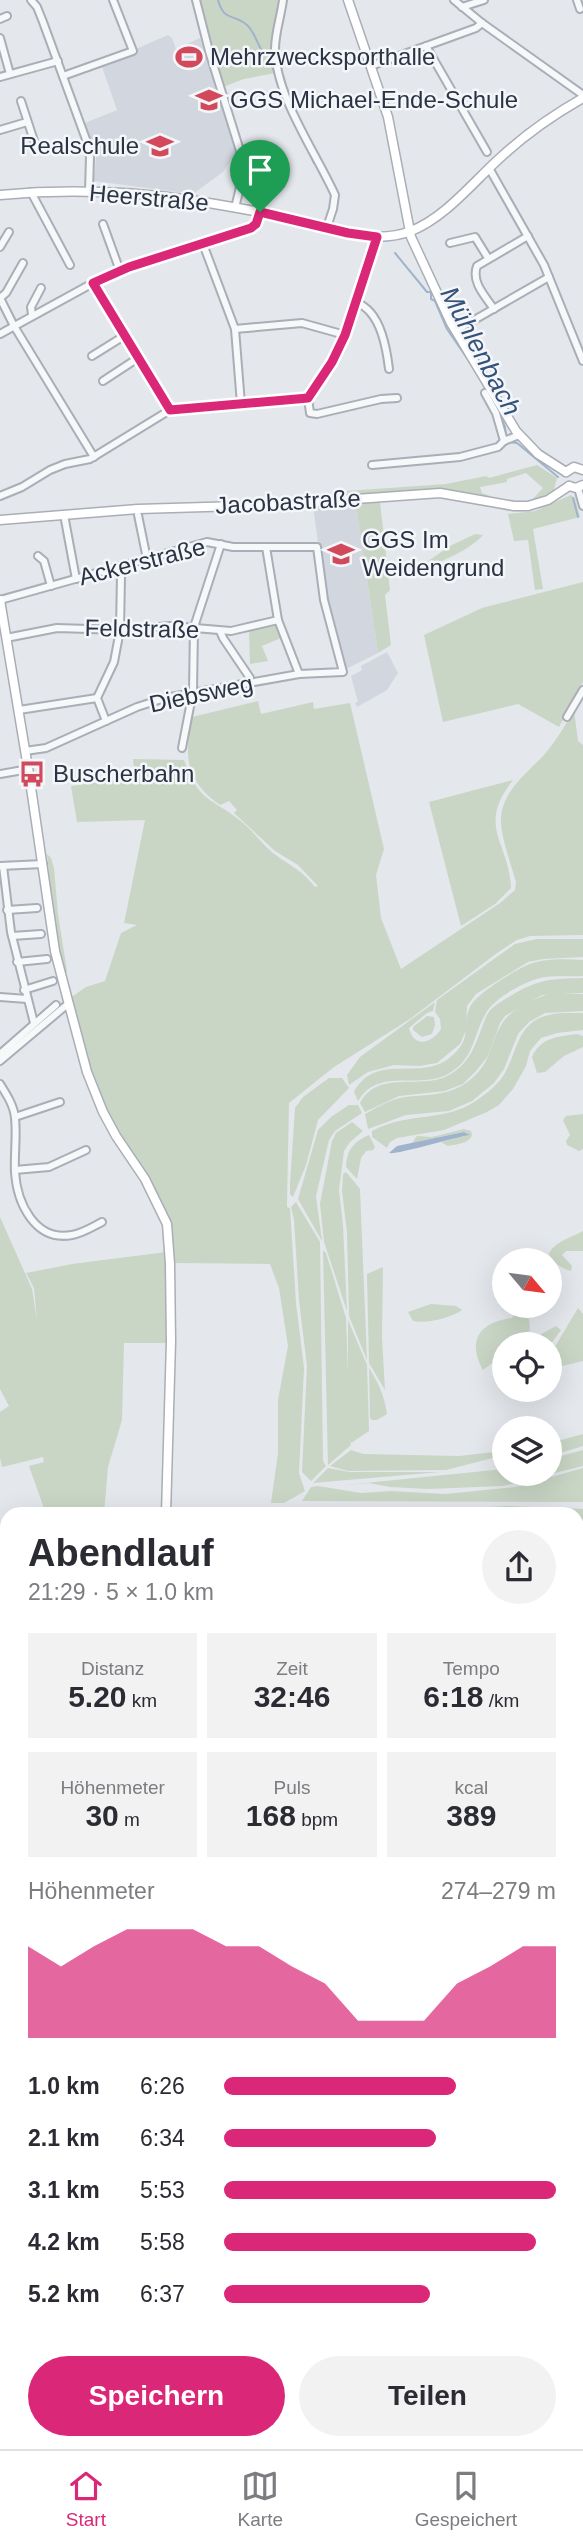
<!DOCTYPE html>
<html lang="de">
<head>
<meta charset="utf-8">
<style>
  :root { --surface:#fff; --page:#f2f2f3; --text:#2b2b33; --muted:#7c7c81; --line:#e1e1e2; --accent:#db2777 }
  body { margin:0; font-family:Helvetica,sans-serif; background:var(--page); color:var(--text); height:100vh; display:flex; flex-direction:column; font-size:26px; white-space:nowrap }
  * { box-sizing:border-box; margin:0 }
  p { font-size:23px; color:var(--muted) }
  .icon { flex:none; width:38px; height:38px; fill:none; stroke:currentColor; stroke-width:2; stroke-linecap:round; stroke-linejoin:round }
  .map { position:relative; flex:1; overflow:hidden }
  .drawer { position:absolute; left:0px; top:1507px; width:584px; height:943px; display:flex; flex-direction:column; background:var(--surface); border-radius:21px 21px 0 0; box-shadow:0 7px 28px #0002 }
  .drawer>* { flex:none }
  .needle { width:46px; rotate:119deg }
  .controls { position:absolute; left:492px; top:1248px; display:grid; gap:14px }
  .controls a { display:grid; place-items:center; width:70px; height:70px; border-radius:50%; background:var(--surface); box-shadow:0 7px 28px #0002; font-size:35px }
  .pin { position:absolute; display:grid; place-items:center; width:60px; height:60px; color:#fff; margin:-72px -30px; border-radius:50% 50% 50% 0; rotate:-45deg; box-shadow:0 0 7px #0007 }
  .pin .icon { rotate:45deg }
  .round { display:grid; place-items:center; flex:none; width:74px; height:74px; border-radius:37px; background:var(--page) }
  .summary { display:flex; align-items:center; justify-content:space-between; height:119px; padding:0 28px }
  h1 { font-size:38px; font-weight:600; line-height:52px }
  .stats { display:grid; grid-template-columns:repeat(3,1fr); gap:10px; height:119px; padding:7px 28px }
  .stats div { display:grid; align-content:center; border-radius:0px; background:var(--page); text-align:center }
  .stats b { font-size:30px; font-weight:600 }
  .stats small { font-size:19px; font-weight:400 }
  .stats p { font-size:19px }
  .chart { height:196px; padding:14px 28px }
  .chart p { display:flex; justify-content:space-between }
  .chart svg { width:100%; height:126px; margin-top:7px; fill:var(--accent); opacity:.7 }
  .cta { display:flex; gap:14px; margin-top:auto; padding:14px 28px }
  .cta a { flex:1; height:80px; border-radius:42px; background:var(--accent); color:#fff; font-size:28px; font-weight:600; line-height:80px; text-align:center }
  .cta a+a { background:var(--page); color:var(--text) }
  ul { padding:0 28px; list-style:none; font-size:23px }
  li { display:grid; grid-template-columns:112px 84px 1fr; align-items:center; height:52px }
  li i { height:18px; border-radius:9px; background:var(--accent) }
  .tabs { display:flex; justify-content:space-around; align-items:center; height:98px; border-top:2px solid var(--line); background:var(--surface); font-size:19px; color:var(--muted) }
  .tabs a { display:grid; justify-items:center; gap:4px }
  .tabs .current { color:var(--accent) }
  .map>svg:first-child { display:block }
</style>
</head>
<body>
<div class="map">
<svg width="583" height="2449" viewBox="0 0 583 2449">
  <rect width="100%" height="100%" fill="#e4e7ec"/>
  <g fill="#d2d6de">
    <path d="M168 35 172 38 176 49 200 38 236 153 223 172 193 194 94 181 96 157 85 123 117 110 101 64Z"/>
    <path d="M356 504 378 653 346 669 343 667 326 601 313 506Z"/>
    <path d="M387 652 398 673 387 690 357 707 355 703 358 702 351 676 362 670 361 666Z"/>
  </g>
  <g fill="#c9d6c5">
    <path d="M199 0H279L273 41 275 73 244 79 223 87Z"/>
    <path d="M537 465 557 478 554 489 556 491 530 502 543 488 526 473 507 479V482L480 487 482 493 490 496 489 498C441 486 397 491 348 496L347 491 446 484 486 476 489 478Z"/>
    <path d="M571 495 575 498 580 517 533 529 543 589 535 590 528 540 514 541 508 514 535 511Z"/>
    <path d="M380 502 390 590 385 595 391 645 378 653 356 504Z"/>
    <path d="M475 534 483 535C471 549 438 565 421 566L450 546Z"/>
    <path d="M583 582V682L559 727 518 704 443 722 424 635 482 608Z"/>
    <path d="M272 625H277L281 638 262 646 268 661 250 664 249 631Z"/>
    <path d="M258 701 261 714 313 702 314 709 350 703 384 849 376 875 381 918 401 969 500 903 515 890 516 882C511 864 500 835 501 818 503 790 527 773 544 755 556 741 565 726 574 710L578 741 583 745V935L530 936 517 940 497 953 410 1019 334 1067 289 1103 287 1202V1207L290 1208 296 1303 304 1368 299 1473 305 1491 284 1503H271L278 1453V1400L288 1346 279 1288 270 1264 173 1263C181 1203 128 1156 104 1107 88 1073 80 1034 70 998L86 987 105 981 121 933 137 925 124 923 145 820 77 822 71 786 135 777 133 759 184 760C200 804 210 796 242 822 253 831 262 844 273 853 290 866 301 869 315 887L318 886 298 865 275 851 234 813 237 810 229 801 220 805C185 781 184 755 192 717Z"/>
    <path d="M513 780C476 827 509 841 511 888L495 904 461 926 429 802Z"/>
    <path d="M47 854 51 858 54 868 58 914 67 971 65 978 53 915Z"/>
    <path d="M537 939H583V957L543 959 528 962 476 994 467 1006 466 1030 460 1044 437 1063 419 1066 394 1065 368 1072 349 1085 347 1075 360 1057 435 1002 433 1011 427 1013 409 1028C414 1049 432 1043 441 1029L440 1019 435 1012 437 1000 515 944Z"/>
    <path d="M583 960V976C569 977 554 975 540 978 524 982 494 998 486 1013 472 1037 475 1060 446 1075 418 1089 378 1067 358 1101L354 1092C375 1052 419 1081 448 1059 475 1038 460 1029 470 1007 476 994 516 969 530 964 546 958 566 959 583 960Z"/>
    <path d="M583 978V993L542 995 505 1016 500 1023 488 1056 477 1070 463 1084 445 1091 399 1096 365 1112 360 1103C378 1069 421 1090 447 1076 473 1063 476 1040 487 1015 491 1007 499 1003 507 998 538 979 548 979 583 978Z"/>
    <path d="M549 994H583V1011L545 1013 529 1022 518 1034 504 1069 494 1083 472 1101 449 1111 406 1115 368 1129 365 1114C376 1108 387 1101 400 1098 421 1094 444 1097 463 1085 494 1065 487 1046 503 1022 512 1009 535 998 549 994Z"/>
    <path d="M583 1013V1030L557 1033 541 1038 530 1051 526 1066 513 1089 499 1105 487 1112 444 1130 397 1138 390 1142 387 1148 372 1137V1131C410 1110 448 1125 484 1095 492 1089 501 1081 506 1071 517 1051 518 1024 545 1016 556 1012 571 1013 583 1013Z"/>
    <path d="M427 1016 434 1017 435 1025 432 1034 422 1037 413 1030V1027Z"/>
    <path d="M577 1034 583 1036V1047L564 1056 545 1072 537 1073 532 1057C541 1037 557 1037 577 1034Z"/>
    <path d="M329 1078H342L349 1088 318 1120 306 1165 293 1197 290 1194V1184L295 1108 303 1097Z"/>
    <path d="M349 1105H358L362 1113 335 1131 329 1140 316 1196 322 1241 298 1199 318 1130 331 1117Z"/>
    <path d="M583 1114V1149L579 1151 567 1145 566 1141 570 1135 563 1120 566 1116Z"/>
    <path d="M352 1122 363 1131 350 1142 344 1151 339 1190 343 1225 347 1311 324 1242 320 1204 332 1141 336 1133Z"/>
    <path d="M464 1129 471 1131 472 1135C469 1144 456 1144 448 1146L441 1142 469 1135 464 1132 412 1143 417 1136 432 1137Z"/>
    <path d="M369 1135 375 1147 373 1150 366 1151 361 1158 357 1179 346 1167C347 1150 353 1142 369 1135Z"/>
    <path d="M346 1172 360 1189 367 1360 349 1316 347 1233 342 1191 343 1174Z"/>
    <path d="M296 1202 320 1242 323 1461 326 1466 311 1481 302 1472 307 1366 299 1300 294 1220 291 1207Z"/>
    <path d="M0 1217 32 1289 37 1320 34 1288 26 1273 72 1264 166 1252V1343H124L122 1420 108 1467 104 1514H46L29 1466 44 1462 43 1457 2 1467 0 1458V1412L9 1406 0 1389Z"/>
    <path d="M583 1231V1251H566L562 1255 572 1266 571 1271C562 1269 552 1262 549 1253 557 1240 571 1238 583 1231Z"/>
    <path d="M323 1250 326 1253 346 1318 348 1373V1320L367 1365 369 1431 351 1443 349 1438 351 1445 328 1465Z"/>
    <path d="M383 1267 382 1337 385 1390 369 1363 367 1274Z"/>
    <path d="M431 1304 456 1306 462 1310C451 1318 427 1324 413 1321L408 1312Z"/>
    <path d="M578 1308 583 1314V1361L550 1369V1355Z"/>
    <path d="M517 1310 529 1319 530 1330 516 1344H504V1354L483 1370C466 1339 481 1322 512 1318Z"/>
    <path d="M556 1326 561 1330 550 1345 523 1344Z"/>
    <path d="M369 1368C379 1384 384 1395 387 1414L377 1420H372L370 1418Z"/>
    <path d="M583 1434V1446L550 1456V1443Z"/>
    <path d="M351 1450 363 1454 459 1456 504 1451V1455L446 1470 348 1471 330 1466Z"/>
    <path d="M583 1450V1466L503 1486 428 1489 390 1487 369 1483 335 1486 504 1469V1474H550V1459Z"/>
    <path d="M328 1468 349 1472H440L313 1483Z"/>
    <path d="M583 1468V1502L302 1501 311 1487 318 1486 361 1493 391 1491 445 1494 516 1487Z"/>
    <path d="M509 1506 583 1509V1604L578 1607V1514H468L465 1508Z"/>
    <path d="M583 1609V1673L578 1674V1612Z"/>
    <path d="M7 2375V2441L3 2449H0V2378Z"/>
  </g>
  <path fill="#9fb4cc" d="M464 1132 470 1135C455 1137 397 1155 389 1153L397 1146Z"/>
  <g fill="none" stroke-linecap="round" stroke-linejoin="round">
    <g stroke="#9fb4cc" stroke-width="2">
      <path d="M218 0C224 22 233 13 247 25 257 34 258 52 269 57L280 89"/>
      <path d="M306 145 314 163"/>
      <path d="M395 253 427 292H431V299L435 301 447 329 471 364"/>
      <path d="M500 415 505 427 506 436"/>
      <path d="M509 442 517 443 558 477"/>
      <path d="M573 498 578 517"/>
    </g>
    <g stroke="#a9aeb7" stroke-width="10">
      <g id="street">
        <path d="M31 0 37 7 43 22 87 142 90 157 89 191"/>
        <path d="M196 0 209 51 241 154V183L235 208"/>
        <path d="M283 0C281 16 275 33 275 49 276 97 315 151 335 195L333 209 327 227"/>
        <path d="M454 0 482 23 583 95"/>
        <path d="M577 0 580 9"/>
        <path d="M462 7 484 0"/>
        <path d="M0 19 7 16"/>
        <path d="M0 38 10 74"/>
        <path d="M426 46 487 152"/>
        <path d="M371 66 476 28 482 23"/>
        <path d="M63 76 133 51 113 0"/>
        <path d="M0 77 58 61"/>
        <path d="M21 101 37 150"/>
        <path d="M0 130 27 122"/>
        <path d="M489 168 544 265 583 361"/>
        <path d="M31 192 70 265"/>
        <path d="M103 224 120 271"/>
        <path d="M377 237 345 335 333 362 308 398 310 413 317 414 381 399 397 398"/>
        <path d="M450 243 475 237 488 258"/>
        <path d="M203 244 235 329 241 404"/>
        <path d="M0 247 9 232"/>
        <path d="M93 283 170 410"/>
        <path d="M0 298 14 326 94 457"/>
        <path d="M0 298 6 293 23 263"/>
        <path d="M356 301C360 304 367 308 370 312 382 325 387 352 389 369"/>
        <path d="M494 309C485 296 471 282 477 266L528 236"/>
        <path d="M32 315 31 307 41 288"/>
        <path d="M235 329 302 323 345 335"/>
        <path d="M455 331 549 277"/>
        <path d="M0 334 93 283 129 267 251 227 255 224 260 212"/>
        <path d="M92 356 124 336"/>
        <path d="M103 381 138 358"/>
        <path d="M485 393 496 413 504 441"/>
        <path d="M372 465 460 457 498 447 504 441 519 435"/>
        <path d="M578 488 583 506"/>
        <path d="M0 496 22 487 50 470 65 464 90 459 170 410 308 398"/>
        <path d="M138 515 147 559"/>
        <path d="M65 520 76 579"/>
        <path d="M266 547 278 620 299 674"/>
        <path d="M38 556 44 561 51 586"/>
        <path d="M0 600 207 542 233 547H317L324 600 343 672 299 674 165 698 137 707 46 748 25 751"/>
        <path d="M220 631 223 638 250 678V683"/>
        <path d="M6 638 57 628 120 630 171 626 231 631 278 620"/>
        <path d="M19 710 97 698"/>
        <path d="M567 717 583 690"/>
        <path d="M106 721 97 698 114 662 120 630 121 575 119 566"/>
        <path d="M182 748 193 691 194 627 221 544"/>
        <path d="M0 774 29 769"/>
        <path d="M0 866 43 864"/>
        <path d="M3 866 11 932 34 1023"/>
        <path d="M7 910 37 908"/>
        <path d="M12 936 41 934"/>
        <path d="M17 962 47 959"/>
        <path d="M24 990 53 981"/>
        <path d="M0 997 27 999"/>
        <path d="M0 1054 56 1005"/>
        <path d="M0 1061 69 1003"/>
        <path d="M0 1084C7 1095 14 1106 15 1118 17 1136 14 1155 15 1172 17 1203 35 1242 72 1235 83 1233 92 1227 102 1222"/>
        <path d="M15 1117 60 1102"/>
        <path d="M15 1170 49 1167 86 1150"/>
        <path d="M0 1843 7 1854"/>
        <path d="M0 1965 7 1990"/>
        <path d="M0 2216 4 2209"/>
        <path d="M0 2245 7 2249"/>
        <path d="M0 2309 7 2297"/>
      </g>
    </g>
    <g stroke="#a9aeb7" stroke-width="11">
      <g id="secondary">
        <path d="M348 0 388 117 411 237 451 323 516 431 538 454 566 472"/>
        <path d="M0 195C64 189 127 191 191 200 221 205 251 210 280 216 320 225 370 247 411 231 446 217 473 182 501 157 526 134 553 115 583 98"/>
        <path d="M566 472 574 467 583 470"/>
        <path d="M569 486 576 488 583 485"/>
        <path d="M0 520 138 509 272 505 440 493 514 506H528L548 500 569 486"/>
        <path d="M0 600 29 774 55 951 67 997 87 1072 103 1112 116 1136 145 1179 167 1224 170 1264 171 1341 166 1514"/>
        <path d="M0 2070 7 2067"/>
      </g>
    </g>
    <use href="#street" stroke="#f7f8fa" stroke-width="6"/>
    <use href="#secondary" stroke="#fff" stroke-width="8"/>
  </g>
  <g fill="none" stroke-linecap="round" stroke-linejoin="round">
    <g stroke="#fff" stroke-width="14">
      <path id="route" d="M260 212 348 233 377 237 345 335 332 362 308 398 170 410 93 283 129 267 251 228 256 224Z"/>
    </g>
    <use href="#route" stroke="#db2777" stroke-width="9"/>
  </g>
  <defs>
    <g id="stadium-bare" transform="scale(2.1)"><path d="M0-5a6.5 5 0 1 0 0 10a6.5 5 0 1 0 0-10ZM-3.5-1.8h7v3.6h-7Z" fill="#d1495b" stroke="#f4f6f9" stroke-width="2.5" paint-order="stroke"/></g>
    <g id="school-bare" transform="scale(2.1)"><path d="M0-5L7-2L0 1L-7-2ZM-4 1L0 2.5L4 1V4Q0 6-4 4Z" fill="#d1495b" stroke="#f4f6f9" stroke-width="2.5" paint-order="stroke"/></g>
    <g id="bus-bare" transform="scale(2.1)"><path d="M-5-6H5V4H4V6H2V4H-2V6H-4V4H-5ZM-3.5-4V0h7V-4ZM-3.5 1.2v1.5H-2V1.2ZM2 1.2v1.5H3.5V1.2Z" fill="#d1495b" stroke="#f4f6f9" stroke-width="2.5" paint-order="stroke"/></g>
  </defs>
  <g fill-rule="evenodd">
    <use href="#stadium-bare" x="189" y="57"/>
    <use href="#school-bare" x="209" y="100"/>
    <use href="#school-bare" x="160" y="146"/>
    <use href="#school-bare" x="341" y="554"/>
    <use href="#bus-bare" x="32" y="774"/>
  </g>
  <g text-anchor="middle" stroke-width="5" stroke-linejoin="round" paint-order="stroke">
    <g font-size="24" fill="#2b3445" stroke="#f4f6f9" text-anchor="start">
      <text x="210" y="65">Mehrzwecksporthalle</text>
      <text x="230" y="108">GGS Michael-Ende-Schule</text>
      <text x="139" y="154" text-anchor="end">Realschule</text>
      <text x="362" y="548">GGS Im<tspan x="362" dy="28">Weidengrund</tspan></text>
      <text x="53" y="782">Buscherbahn</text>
    </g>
    <g font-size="24" fill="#2b3445" stroke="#f4f6f9">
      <text transform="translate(149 198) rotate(5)" y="8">Heerstraße</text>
      <text transform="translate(288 502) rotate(-3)" y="8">Jacobastraße</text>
      <text transform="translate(142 562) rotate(-14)" y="8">Ackerstraße</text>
      <text transform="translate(142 629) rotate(1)" y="8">Feldstraße</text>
      <text transform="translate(201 694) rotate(-12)" y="8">Diebsweg</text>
    </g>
    <g font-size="26" font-style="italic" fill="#34527a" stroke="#f4f6f9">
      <text transform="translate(481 351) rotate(62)" y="9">Mühlenbach</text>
    </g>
  </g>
</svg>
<div class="controls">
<a><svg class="needle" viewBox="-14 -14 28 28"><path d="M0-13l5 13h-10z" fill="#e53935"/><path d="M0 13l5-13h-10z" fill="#7c7c81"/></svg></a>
<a><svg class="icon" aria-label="locate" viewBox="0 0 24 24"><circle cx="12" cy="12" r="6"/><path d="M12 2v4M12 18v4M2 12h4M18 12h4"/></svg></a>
<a><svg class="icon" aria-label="layers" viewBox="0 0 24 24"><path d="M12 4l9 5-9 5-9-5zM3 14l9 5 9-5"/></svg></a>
</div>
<div class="pin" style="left:260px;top:212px;background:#1e9e55"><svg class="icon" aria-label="arrive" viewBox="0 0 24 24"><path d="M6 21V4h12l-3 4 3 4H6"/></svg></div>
<section class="drawer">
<div class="summary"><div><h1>Abendlauf</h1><p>21:29 · 5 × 1.0 km</p></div><a class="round"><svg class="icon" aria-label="share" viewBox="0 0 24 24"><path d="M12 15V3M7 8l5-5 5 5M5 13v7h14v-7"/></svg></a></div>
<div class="stats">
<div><p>Distanz</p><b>5.20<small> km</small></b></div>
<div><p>Zeit</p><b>32:46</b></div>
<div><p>Tempo</p><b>6:18<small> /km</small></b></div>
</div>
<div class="stats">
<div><p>Höhenmeter</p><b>30<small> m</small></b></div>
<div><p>Puls</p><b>168<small> bpm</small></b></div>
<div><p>kcal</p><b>389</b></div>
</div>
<div class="chart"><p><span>Höhenmeter</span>274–279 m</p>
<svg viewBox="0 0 160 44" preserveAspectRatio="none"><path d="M0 44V12L10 19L20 12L30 6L40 6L50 6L60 12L70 12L80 19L90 25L100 38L110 38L120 38L130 25L140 19L150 12L160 12V44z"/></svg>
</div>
<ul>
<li><b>1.0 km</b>6:26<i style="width:70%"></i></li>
<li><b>2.1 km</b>6:34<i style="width:64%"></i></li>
<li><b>3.1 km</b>5:53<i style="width:100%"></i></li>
<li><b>4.2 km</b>5:58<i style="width:94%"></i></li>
<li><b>5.2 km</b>6:37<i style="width:62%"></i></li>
</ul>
<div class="cta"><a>Speichern</a><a>Teilen</a></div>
</section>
</div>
<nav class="tabs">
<a class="current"><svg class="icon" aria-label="home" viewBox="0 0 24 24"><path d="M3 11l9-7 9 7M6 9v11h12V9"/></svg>Start</a>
<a><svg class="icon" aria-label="map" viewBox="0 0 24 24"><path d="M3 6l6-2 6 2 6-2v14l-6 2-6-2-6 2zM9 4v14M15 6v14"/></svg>Karte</a>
<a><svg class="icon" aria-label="saved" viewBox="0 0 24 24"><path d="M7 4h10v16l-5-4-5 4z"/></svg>Gespeichert</a>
</nav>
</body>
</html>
